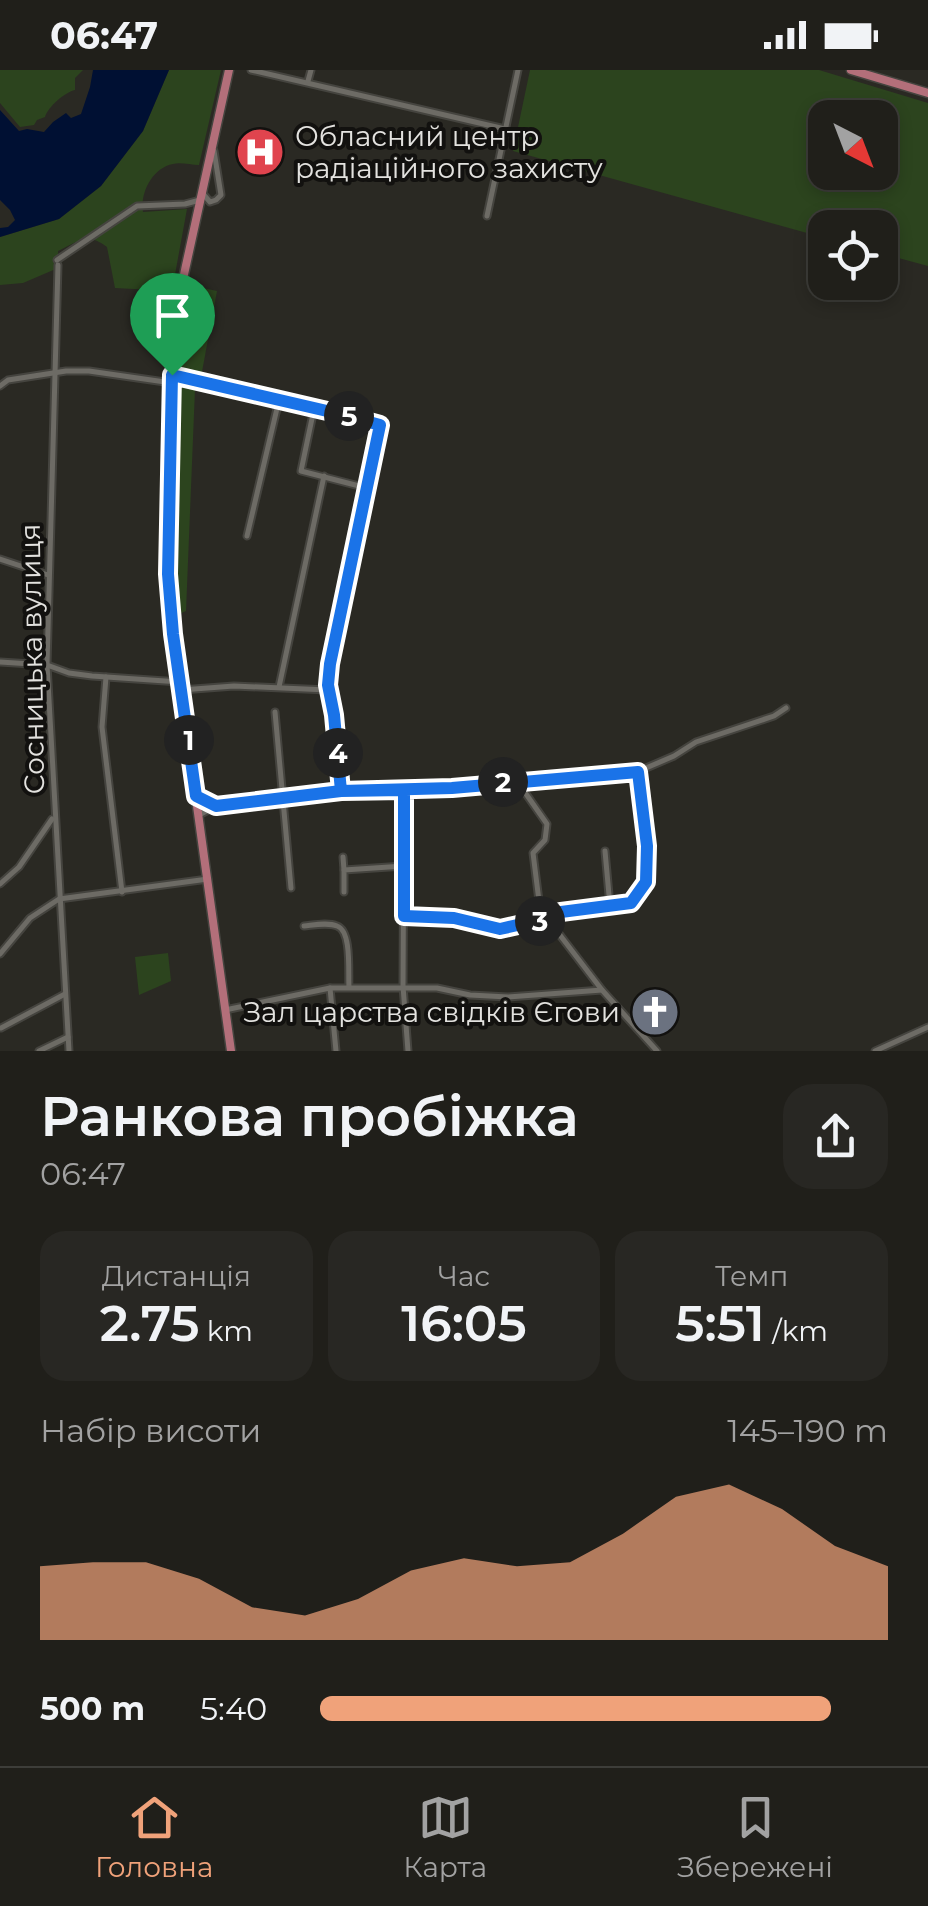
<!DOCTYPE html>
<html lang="uk">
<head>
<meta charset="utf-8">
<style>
  :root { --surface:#201f1a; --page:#282723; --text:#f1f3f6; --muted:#a2a2a2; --line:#3d3d39; --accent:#f0a27a }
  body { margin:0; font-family:Montserrat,sans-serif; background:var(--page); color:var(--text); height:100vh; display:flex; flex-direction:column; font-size:38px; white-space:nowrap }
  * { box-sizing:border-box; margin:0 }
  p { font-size:32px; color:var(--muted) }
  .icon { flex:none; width:55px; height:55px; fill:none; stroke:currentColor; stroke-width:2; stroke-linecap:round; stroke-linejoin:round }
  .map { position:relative; height:981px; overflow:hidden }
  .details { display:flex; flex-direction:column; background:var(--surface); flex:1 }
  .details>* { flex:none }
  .needle { width:65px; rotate:138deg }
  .tools { position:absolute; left:808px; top:30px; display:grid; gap:20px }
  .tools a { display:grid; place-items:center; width:90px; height:90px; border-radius:20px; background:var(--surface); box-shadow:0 5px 15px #0003,0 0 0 2px var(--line); font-size:50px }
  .pin { position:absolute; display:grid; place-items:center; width:85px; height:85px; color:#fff; margin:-102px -42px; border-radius:50% 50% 50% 0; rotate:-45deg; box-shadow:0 0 10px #0007 }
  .pin .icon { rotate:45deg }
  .km { position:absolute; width:50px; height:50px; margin:-25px; border-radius:50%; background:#222; color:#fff; font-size:28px; line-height:50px; text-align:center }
  .round { display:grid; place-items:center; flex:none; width:105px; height:105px; border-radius:30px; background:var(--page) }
  .head { display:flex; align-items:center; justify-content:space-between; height:170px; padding:0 40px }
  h1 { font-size:55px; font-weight:600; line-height:75px }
  .stats { display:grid; grid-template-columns:repeat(3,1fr); gap:15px; height:170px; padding:10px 40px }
  .stats div { display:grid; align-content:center; border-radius:25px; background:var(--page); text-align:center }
  .stats b { font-size:50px; font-weight:600 }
  .stats small { font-size:28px; font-weight:400 }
  .stats p { font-size:28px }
  .chart { height:280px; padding:20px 40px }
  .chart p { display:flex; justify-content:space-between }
  .chart svg { width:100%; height:180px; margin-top:10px; fill:var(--accent); opacity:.7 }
  ul { padding:0 40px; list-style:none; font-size:32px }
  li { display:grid; grid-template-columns:160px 120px 1fr; align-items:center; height:75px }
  li i { height:25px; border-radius:12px; background:var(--accent) }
  .status { display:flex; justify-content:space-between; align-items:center; height:70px; padding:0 50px; background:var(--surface); direction:ltr }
  .status svg { height:28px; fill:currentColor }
  .menu { display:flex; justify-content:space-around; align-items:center; height:140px; border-top:2px solid var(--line); background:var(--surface); font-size:28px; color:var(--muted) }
  .menu a { display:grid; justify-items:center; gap:5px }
  .menu .on { color:var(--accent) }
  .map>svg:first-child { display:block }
</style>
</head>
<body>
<div class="status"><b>06:47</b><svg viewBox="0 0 49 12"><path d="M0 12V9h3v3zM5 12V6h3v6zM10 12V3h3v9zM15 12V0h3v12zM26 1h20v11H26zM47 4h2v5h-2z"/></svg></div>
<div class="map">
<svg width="928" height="981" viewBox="0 0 928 981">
  <rect width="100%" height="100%" fill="#2a2923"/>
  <g fill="#2c441e" fill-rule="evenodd">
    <path d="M0 0H83L75 8V20C65 22 48 37 45 47L37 50 34 55 20 57 0 33Z"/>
    <path d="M169 0H221L199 95C191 95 180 92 173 94 152 98 140 123 143 142L187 139 172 221 115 218 107 177C87 162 79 171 58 181V198L23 213 0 215V167L59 149 101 116 143 61Z"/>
    <path d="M530 0H819L928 33V196L880 183V158H825V168L513 81ZM825 48H880V102H825Z"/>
    <path d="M189 215 217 221 201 307 178 297Z"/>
    <path d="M179 310 195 314V319L186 541 177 545 172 481Z"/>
    <path d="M168 883 171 911 139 925 135 887Z"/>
  </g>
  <path fill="#001033" d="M93 0H169L143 61 101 116 59 149 0 167V158L8 157 15 150 10 140 0 130V40L19 61 27 59 44 62 53 52 66 43 71 48 81 44 90 17Z"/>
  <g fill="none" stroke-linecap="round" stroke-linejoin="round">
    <g stroke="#45443f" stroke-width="9">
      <g id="minor">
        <path d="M251 0 505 59"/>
        <path d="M308 11 311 0"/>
        <path d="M204 125 210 132 216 130 221 125 214 81"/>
        <path d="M487 146 518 0"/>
        <path d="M57 190 137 136 185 134 200 130"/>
        <path d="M58 195 47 595 69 981"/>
        <path d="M172 305 340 344 380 355 330 594 328 615 334 645 341 721"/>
        <path d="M0 316 8 310 66 301H89L172 313"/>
        <path d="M314 339 301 401 367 418"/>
        <path d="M247 466 279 330"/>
        <path d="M0 489 48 505"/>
        <path d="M0 592 47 595 69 603 92 606 180 612"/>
        <path d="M106 607 102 657 122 822"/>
        <path d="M279 617 324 406"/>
        <path d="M181 620 234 616 328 620"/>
        <path d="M275 642 291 818"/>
        <path d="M517 711 547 754 545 770 533 783 540 839 602 920 657 981"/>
        <path d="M404 720 403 916 408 981"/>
        <path d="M196 726 216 736"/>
        <path d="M199 745 216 736 234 733 341 721 458 717 639 701 674 686 696 672 774 646 786 638"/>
        <path d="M605 781 610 836"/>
        <path d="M343 787 344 800"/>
        <path d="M0 814 19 797 52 749"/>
        <path d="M344 822V800L404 796"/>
        <path d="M404 846 454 847 500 859 549 848 561 841 631 833 646 812 647 776 639 701"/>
        <path d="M304 856C314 855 328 852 337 856 352 861 348 902 349 917"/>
        <path d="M0 884 30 848 59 829 208 809"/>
        <path d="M330 918 336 981"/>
        <path d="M225 940 330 918H437L470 925 508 927 602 920"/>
        <path d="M1 958 65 924"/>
        <path d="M39 981 68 967"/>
        <path d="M875 981 928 957"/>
      </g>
    </g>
    <g stroke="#45443f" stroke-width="11">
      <g id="major">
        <path d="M229 0 183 209 175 264 168 448V504L173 563 231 981"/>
        <path d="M851 0 928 23"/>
      </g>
    </g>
    <use href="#minor" stroke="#6d6b65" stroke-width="5"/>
    <use href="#major" stroke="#b36f7a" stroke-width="8"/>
  </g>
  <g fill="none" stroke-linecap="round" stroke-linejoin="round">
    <g stroke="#fff" stroke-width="20">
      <path id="route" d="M172 305 168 504 173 564 196 726 216 736 341 721 452 718 638 702 647 776 646 812 631 833 561 842 549 848 500 859 454 848 404 846V720L341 721 334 645 328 615 330 594 380 355 340 344 172 305"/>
    </g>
    <use href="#route" stroke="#1a73e8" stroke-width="12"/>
  </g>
  <defs>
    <g id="hospital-disc" transform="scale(2.5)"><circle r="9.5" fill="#e0444e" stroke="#12110f"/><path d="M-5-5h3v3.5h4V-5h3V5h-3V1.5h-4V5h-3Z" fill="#fff"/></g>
    <g id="church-disc" transform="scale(2.5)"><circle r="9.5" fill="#6b7280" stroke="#12110f"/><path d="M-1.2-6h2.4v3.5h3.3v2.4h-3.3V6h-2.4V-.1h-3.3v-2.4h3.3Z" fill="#fff"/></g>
  </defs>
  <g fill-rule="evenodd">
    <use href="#hospital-disc" x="260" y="82"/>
    <use href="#church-disc" x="655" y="942"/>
  </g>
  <g text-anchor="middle" stroke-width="8" stroke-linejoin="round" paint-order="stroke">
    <g font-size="28" fill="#e3e2df" stroke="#12110f" text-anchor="start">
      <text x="295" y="76">Обласний центр<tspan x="295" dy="32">радіаційного захисту</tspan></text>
      <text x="620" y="952" text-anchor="end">Зал царства свідків Єгови</text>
    </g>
    <g font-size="28" fill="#e3e2df" stroke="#12110f">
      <text transform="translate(32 589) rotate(-91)" y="10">Сосницька вулиця</text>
    </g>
  </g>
</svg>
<div class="tools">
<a><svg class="needle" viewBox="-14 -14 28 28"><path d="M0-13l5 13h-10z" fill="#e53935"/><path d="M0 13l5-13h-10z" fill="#a2a2a2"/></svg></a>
<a><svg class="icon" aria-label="locate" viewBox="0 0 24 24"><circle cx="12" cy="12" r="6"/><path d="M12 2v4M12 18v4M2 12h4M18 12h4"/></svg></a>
</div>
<div class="pin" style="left:172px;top:305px;background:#1e9e55"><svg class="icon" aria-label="arrive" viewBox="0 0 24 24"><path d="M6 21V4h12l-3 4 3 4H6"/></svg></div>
<b class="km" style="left:189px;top:670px">1</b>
<b class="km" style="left:503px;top:712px">2</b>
<b class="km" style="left:540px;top:851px">3</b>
<b class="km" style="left:338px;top:683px">4</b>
<b class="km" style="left:349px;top:346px">5</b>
</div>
<section class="details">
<div class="head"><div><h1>Ранкова пробіжка</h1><p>06:47</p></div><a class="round"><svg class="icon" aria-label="share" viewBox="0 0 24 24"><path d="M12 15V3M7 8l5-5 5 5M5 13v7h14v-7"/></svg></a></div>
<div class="stats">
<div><p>Дистанція</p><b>2.75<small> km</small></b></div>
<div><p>Час</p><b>16:05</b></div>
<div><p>Темп</p><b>5:51<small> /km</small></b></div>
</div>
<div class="chart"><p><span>Набір висоти</span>145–190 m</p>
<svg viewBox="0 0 160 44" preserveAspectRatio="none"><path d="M0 44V26L10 25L20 25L30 29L40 36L50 38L60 34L70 27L80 24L90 26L100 25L110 18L120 9L130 6L140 12L150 21L160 26V44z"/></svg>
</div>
<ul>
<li><b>500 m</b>5:40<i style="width:90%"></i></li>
</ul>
</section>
<nav class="menu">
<a class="on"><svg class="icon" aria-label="home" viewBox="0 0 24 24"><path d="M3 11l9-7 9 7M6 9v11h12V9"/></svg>Головна</a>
<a><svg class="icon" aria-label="map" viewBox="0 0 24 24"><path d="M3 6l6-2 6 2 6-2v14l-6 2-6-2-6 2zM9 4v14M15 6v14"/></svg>Карта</a>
<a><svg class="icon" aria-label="saved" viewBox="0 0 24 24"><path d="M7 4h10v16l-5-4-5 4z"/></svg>Збережені</a>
</nav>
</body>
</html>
